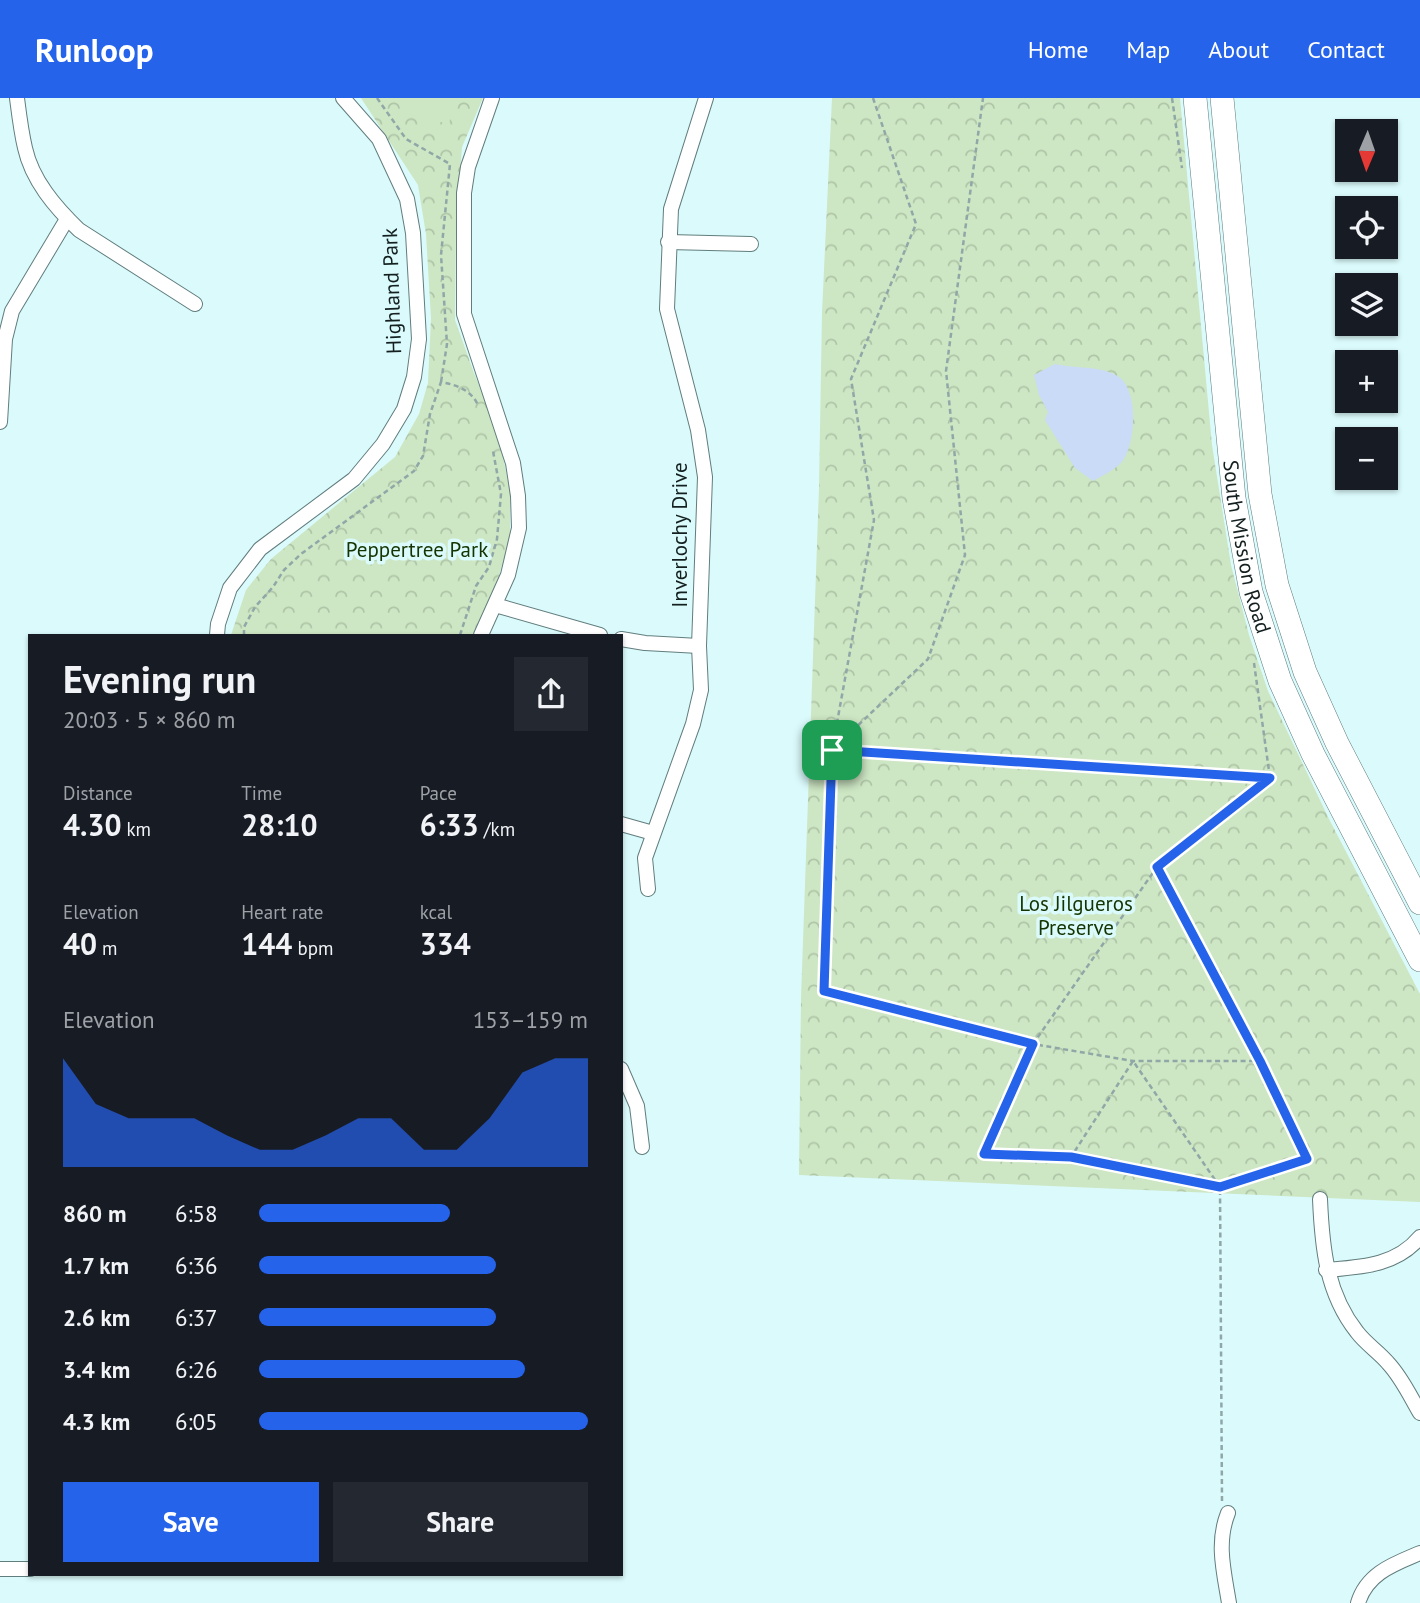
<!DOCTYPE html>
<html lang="en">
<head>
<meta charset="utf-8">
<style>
  :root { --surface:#171b24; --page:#242831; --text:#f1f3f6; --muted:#9ea1a6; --accent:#2563eb }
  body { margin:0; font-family:"PT Sans",sans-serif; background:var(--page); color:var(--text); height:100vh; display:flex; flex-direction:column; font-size:26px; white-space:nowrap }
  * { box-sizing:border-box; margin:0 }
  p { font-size:23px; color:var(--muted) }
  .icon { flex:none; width:38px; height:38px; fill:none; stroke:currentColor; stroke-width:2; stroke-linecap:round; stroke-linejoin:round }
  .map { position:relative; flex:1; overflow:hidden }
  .side { position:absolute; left:28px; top:536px; width:595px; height:942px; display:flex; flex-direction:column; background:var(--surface); border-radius:0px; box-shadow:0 2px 5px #0004 }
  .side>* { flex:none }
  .needle { width:46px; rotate:182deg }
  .buttons { position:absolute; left:1335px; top:21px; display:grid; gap:14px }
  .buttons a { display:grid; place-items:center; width:63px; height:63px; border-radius:0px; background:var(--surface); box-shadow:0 2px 5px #0004; font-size:35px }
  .pin { position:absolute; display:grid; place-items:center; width:60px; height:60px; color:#fff; margin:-30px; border-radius:14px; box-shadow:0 4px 10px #0006 }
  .round { display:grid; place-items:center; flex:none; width:74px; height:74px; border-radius:0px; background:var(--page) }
  .summary { display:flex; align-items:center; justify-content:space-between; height:119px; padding:0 35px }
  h1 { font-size:38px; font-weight:700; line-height:52px }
  .metrics { display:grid; grid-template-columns:repeat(3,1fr); gap:10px; height:119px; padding:7px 35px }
  .metrics div { display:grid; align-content:center }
  .metrics b { font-size:30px; font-weight:700 }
  .metrics small { font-size:19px; font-weight:400 }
  .metrics p { font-size:19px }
  .chart { height:196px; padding:14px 35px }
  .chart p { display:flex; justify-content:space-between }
  .chart svg { width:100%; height:126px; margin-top:7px; fill:var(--accent); opacity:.7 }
  .cta { display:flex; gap:14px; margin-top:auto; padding:14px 35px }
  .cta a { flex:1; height:80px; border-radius:0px; background:var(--accent); color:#fff; font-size:28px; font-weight:700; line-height:80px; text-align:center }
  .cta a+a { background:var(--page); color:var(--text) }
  ul { padding:0 35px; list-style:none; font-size:23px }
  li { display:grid; grid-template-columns:112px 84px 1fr; align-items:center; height:52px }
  li i { height:18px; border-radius:9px; background:var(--accent) }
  header { display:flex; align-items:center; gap:42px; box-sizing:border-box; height:98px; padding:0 35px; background:var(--accent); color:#fff }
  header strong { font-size:33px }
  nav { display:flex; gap:38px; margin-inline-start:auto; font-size:24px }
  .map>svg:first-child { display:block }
</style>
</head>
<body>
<header>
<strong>Runloop</strong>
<nav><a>Home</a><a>Map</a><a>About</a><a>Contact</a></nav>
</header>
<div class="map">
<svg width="1420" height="1505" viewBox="0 0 1420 1505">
  <defs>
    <pattern id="forest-crowns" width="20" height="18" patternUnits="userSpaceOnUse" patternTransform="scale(1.75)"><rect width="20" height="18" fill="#cde6c3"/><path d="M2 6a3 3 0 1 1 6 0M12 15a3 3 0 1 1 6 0" fill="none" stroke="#afc5a7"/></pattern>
  </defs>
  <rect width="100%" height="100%" fill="#dbfafb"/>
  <g fill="url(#forest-crowns)">
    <path d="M361 0H483L462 49 456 127 455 222 474 275 498 334 510 393V441L495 491 474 537H231L246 492 271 461 395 359 419 316 428 285 431 220 426 136 418 87Z"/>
    <path d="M832 0H1180L1212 347 1231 467 1249 537 1268 593 1329 721 1420 896V1104L799 1077 801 900 819 390 822 215Z"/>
  </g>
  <path fill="#cde6c3" d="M409 0H455L449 26 405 15Z"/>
  <path fill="#cadbf8" d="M1055 266C1075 271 1101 267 1119 279 1139 293 1136 348 1121 365 1114 372 1102 378 1093 383L1075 370 1045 322 1048 314 1039 297 1034 277Z"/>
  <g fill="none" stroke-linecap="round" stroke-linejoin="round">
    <g stroke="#617d7e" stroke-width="16">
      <g id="street">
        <path d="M17 0C19 16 21 33 25 50 32 82 55 109 79 132L195 206"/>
        <path d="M668 144 751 146"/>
        <path d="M0 324 5 241 12 213 67 121"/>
        <path d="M495 507 600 537"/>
        <path d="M217 537 218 526 230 490 260 451 354 381 383 346 404 311 414 279 419 241 413 135 407 101 379 41 343 0"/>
        <path d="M481 537 508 477 519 430 518 398 513 365 464 216V95L468 69 492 0"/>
        <path d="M621 541 645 545 699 548"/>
        <path d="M621 726 653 735"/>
        <path d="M648 791 645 760 693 626 701 592 699 548 705 379 698 332 667 211 671 111 706 0"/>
        <path d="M621 971 637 1008 642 1049"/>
        <path d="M1320 1101C1322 1148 1326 1195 1357 1234 1366 1246 1379 1254 1388 1265 1402 1280 1410 1298 1420 1315"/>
        <path d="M1326 1172C1361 1169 1396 1168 1420 1139"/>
        <path d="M1228 1415C1216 1445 1224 1474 1229 1505"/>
        <path d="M0 1471H30"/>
        <path d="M1358 1505C1367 1475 1394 1466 1420 1455"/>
      </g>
    </g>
    <g stroke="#617d7e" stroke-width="24">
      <g id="primary">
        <path id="s1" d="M1195 0 1234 400 1251 494 1280 583 1313 656 1420 862"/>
        <path d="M1222 0 1260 396 1277 487 1305 574 1337 645 1420 805"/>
      </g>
    </g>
    <g stroke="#90a7a8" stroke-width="2.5" stroke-dasharray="5 3.5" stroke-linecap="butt">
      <path d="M377 0 406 41 450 66 441 157 447 246 441 284"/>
      <path d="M873 0 916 126 851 281 874 422 832 652 928 561 965 457 946 273 983 0"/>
      <path d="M1172 0 1182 70"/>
      <path d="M244 537V529L255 509 273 489 284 472 301 456 414 373 423 358 430 316 441 284C457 287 471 292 478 307"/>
      <path d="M460 537 476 488 489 469 497 441 501 396 493 353"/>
      <path d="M1254 565 1270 680"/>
      <path d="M1071 1059 984 1056 1033 946 1133 963H1260L1157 769 1033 946 824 893 832 652 1270 680 1157 769"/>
      <path d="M1222 1403 1220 1089 1133 963 1071 1059 1220 1089 1307 1061 1260 963"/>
    </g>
    <use href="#street" stroke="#fff" stroke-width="14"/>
    <use href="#primary" stroke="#fff" stroke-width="23"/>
  </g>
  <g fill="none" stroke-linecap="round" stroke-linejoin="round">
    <g stroke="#fff" stroke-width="14">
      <path id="route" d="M832 652 1270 680 1157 769 1260 963 1307 1061 1220 1089 1071 1059 984 1056 1033 946 824 893Z"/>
    </g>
    <use href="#route" stroke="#2563eb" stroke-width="9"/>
  </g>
  <g text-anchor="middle" stroke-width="7" stroke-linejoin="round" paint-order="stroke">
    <g font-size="21" fill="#141f1f" stroke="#dbfafb">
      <text transform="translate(392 193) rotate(-92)" y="7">Highland Park</text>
      <text transform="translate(680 437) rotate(-90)" y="7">Inverlochy Drive</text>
      <text dy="7" stroke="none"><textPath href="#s1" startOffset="452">South Mission Road</textPath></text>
    </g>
    <g font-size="21" fill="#153401" stroke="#dbfafb">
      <text x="417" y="459">Peppertree Park</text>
      <text x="1076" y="813">Los Jilgueros<tspan x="1076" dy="24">Preserve</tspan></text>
    </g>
  </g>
</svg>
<div class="buttons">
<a><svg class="needle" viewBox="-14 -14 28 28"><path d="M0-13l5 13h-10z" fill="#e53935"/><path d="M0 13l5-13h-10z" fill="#9ea1a6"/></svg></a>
<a><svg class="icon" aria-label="locate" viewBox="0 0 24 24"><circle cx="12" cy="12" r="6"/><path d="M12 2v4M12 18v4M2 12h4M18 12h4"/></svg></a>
<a><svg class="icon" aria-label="layers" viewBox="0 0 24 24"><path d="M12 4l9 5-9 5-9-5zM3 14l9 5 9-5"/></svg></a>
<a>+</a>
<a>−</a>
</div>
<div class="pin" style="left:832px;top:652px;background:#1e9e55"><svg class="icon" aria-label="arrive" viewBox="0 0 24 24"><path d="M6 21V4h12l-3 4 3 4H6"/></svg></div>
<section class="side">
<div class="summary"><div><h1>Evening run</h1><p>20:03 · 5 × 860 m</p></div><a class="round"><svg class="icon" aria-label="share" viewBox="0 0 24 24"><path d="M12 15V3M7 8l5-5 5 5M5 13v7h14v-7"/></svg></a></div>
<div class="metrics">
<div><p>Distance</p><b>4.30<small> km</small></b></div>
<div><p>Time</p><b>28:10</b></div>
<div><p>Pace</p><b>6:33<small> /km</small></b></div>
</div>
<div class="metrics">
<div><p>Elevation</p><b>40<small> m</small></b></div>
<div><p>Heart rate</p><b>144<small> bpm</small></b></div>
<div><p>kcal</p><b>334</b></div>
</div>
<div class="chart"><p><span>Elevation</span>153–159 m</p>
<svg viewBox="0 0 160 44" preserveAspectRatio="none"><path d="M0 44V6L10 22L20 27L30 27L40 27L50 33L60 38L70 38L80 33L90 27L100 27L110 38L120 38L130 27L140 11L150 6L160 6V44z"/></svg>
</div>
<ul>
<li><b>860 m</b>6:58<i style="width:58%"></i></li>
<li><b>1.7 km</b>6:36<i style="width:72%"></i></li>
<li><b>2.6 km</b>6:37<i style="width:72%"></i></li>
<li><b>3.4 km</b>6:26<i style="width:81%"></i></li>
<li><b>4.3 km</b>6:05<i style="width:100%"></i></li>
</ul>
<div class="cta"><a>Save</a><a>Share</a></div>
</section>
</div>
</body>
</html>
